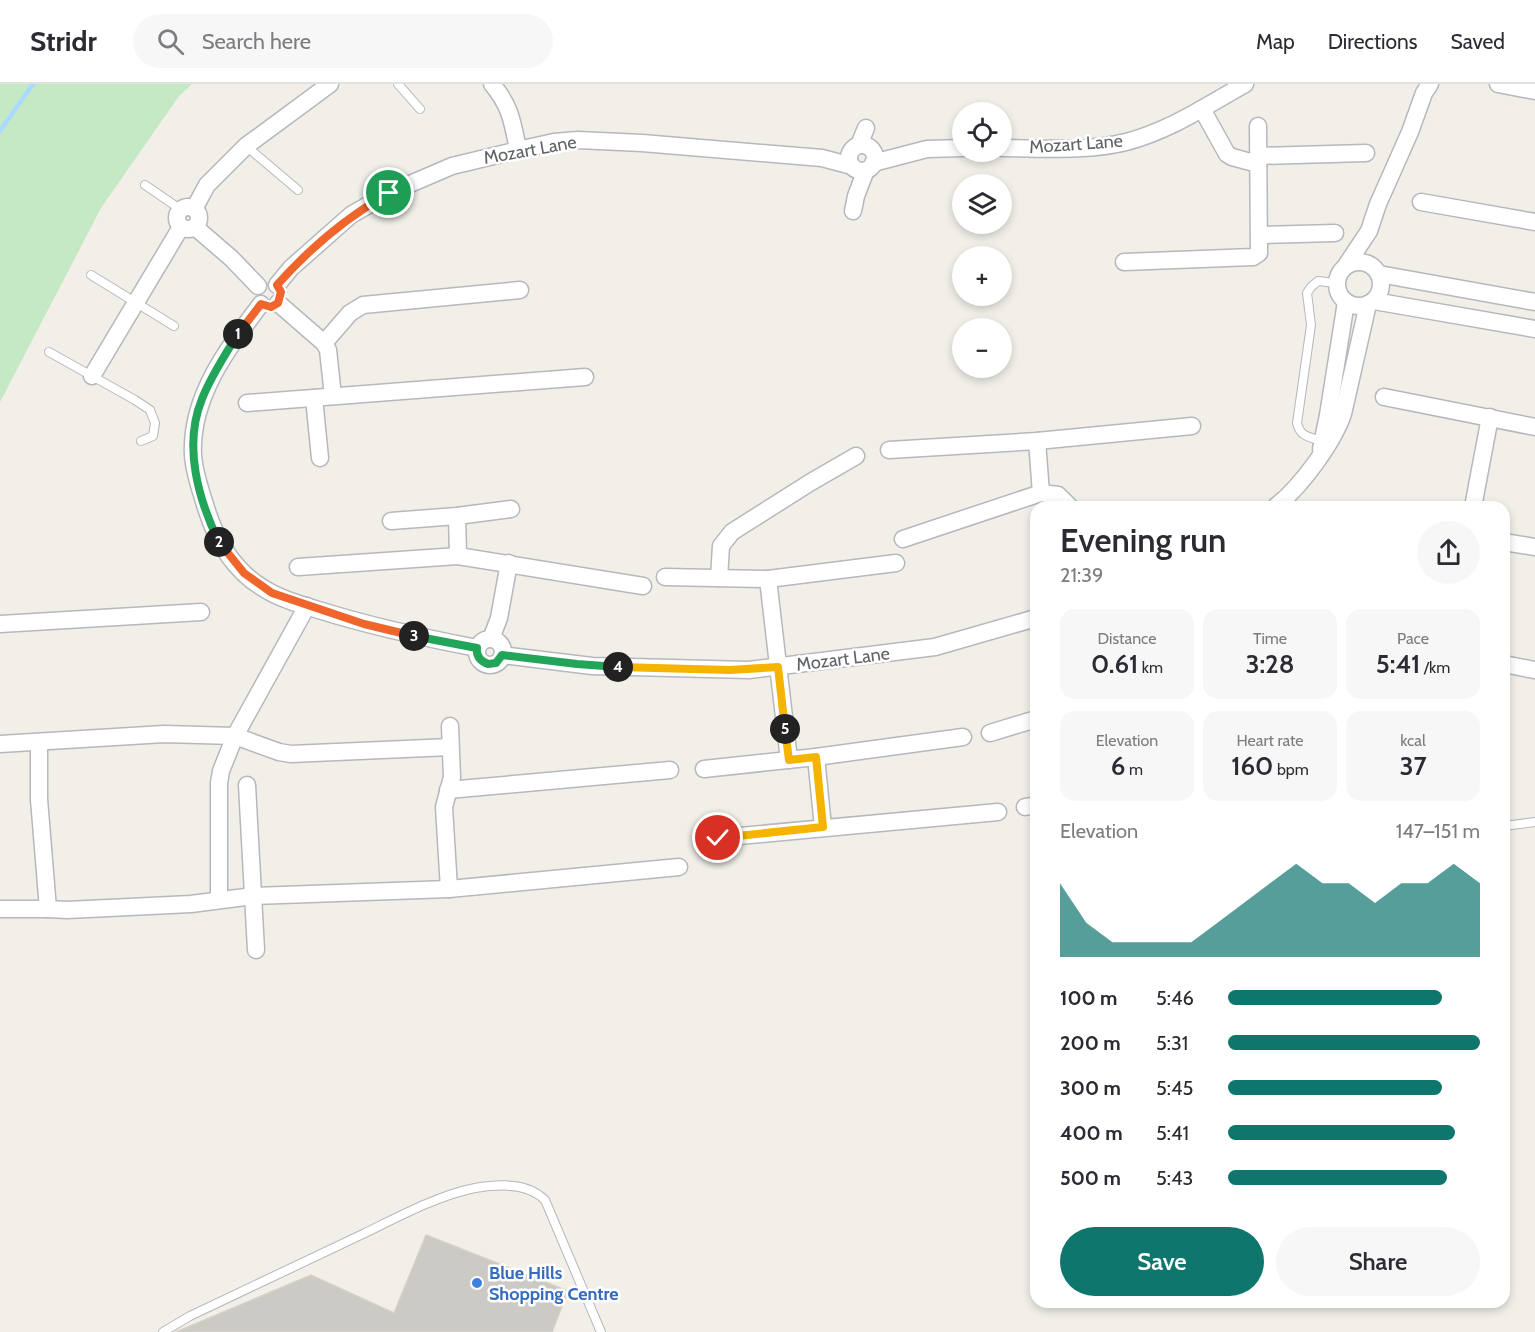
<!DOCTYPE html>
<html lang="en">
<head>
<meta charset="utf-8">
<style>
  :root { --surface:#fff; --page:#f7f7f7; --text:#2b2b33; --muted:#7c7c81; --line:#e1e1e2; --accent:#0f766e }
  body { margin:0; font-family:Cabin,sans-serif; background:var(--page); color:var(--text); height:100vh; display:flex; flex-direction:column; font-size:22px; white-space:nowrap }
  * { box-sizing:border-box; margin:0 }
  p { font-size:20px; color:var(--muted) }
  .icon { flex:none; width:33px; height:33px; fill:none; stroke:currentColor; stroke-width:2; stroke-linecap:round; stroke-linejoin:round }
  .map { position:relative; flex:1; overflow:hidden }
  .sheet { position:absolute; left:1030px; top:417px; width:480px; height:807px; display:flex; flex-direction:column; background:var(--surface); border-radius:18px; box-shadow:0 3px 9px #0003 }
  .sheet>* { flex:none }
  .tools { position:absolute; left:952px; top:18px; display:grid; gap:12px }
  .tools a { display:grid; place-items:center; width:60px; height:60px; border-radius:50%; background:var(--surface); box-shadow:0 3px 9px #0003; font-size:30px }
  .pin { position:absolute; display:grid; place-items:center; width:51px; height:51px; color:#fff; margin:-26px; border:3px solid #fff; border-radius:50%; box-shadow:0 2px 6px #0007 }
  .km { position:absolute; width:30px; height:30px; margin:-15px; border-radius:50%; background:#222; color:#fff; font-size:16px; line-height:30px; text-align:center }
  .round { display:grid; place-items:center; flex:none; width:63px; height:63px; border-radius:32px; background:var(--page) }
  .overview { display:flex; align-items:center; justify-content:space-between; height:102px; padding:0 30px }
  h1 { font-size:33px; font-weight:600; line-height:45px }
  .stats { display:grid; grid-template-columns:repeat(3,1fr); gap:9px; height:102px; padding:6px 30px }
  .stats div { display:grid; align-content:center; border-radius:15px; background:var(--page); text-align:center }
  .stats b { font-size:26px; font-weight:600 }
  .stats small { font-size:16px; font-weight:400 }
  .stats p { font-size:16px }
  .chart { height:168px; padding:12px 30px }
  .chart p { display:flex; justify-content:space-between }
  .chart svg { width:100%; height:108px; margin-top:6px; fill:var(--accent); opacity:.7 }
  .primary-button { display:flex; gap:12px; margin-top:auto; padding:12px 30px }
  .primary-button a { flex:1; height:69px; border-radius:36px; background:var(--accent); color:#fff; font-size:24px; font-weight:600; line-height:69px; text-align:center }
  .primary-button a+a { background:var(--page); color:var(--text) }
  ul { padding:0 30px; list-style:none; font-size:20px }
  li { display:grid; grid-template-columns:96px 72px 1fr; align-items:center; height:45px }
  li i { height:15px; border-radius:8px; background:var(--accent) }
  header { display:flex; align-items:center; gap:36px; box-sizing:border-box; height:84px; padding:0 30px; background:var(--surface); border-bottom:2px solid var(--line) }
  header strong { font-size:28px }
  nav { display:flex; gap:33px; margin-inline-start:auto; font-size:21px }
  .search { width:420px; height:54px; background:var(--page); display:flex; align-items:center; gap:15px; box-sizing:border-box; padding:0 21px; border-radius:33px; color:var(--muted); font-size:22px }
  .map>svg:first-child { display:block }
</style>
</head>
<body>
<header>
<strong>Stridr</strong>
<div class="search"><svg class="icon" aria-label="search" viewBox="0 0 24 24"><circle cx="10" cy="10" r="6"/><path d="M15 15l6 6"/></svg>Search here</div>
<nav><a>Map</a><a>Directions</a><a>Saved</a></nav>
</header>
<div class="map">
<svg width="1535" height="1248" viewBox="0 0 1535 1248">
  <rect width="100%" height="100%" fill="#f1efe8"/>
  <path fill="#c5e8c5" d="M0 0H192L179 12 101 124 0 318Z"/>
  <g fill="none" stroke-linecap="round" stroke-linejoin="round">
    <path stroke="#aadaff" stroke-width="4.5" d="M0 47 33 0"/>
  </g>
  <path fill="#cccac5" stroke="#d6d1c6" stroke-width="1.5" d="M426 1151 568 1207 552 1248H176L311 1191 394 1229Z"/>
  <g fill="none" stroke-linecap="round" stroke-linejoin="round">
    <g stroke="#b5b8bc" stroke-width="10">
      <g id="service">
        <path d="M398 0 420 25"/>
        <path d="M246 62 298 106"/>
        <path d="M145 101 180 125"/>
        <path d="M91 191 174 242"/>
        <path d="M49 268 135 316 150 326 155 339 153 352 141 357"/>
        <path d="M1322 357C1310 353 1300 353 1297 339L1311 241 1307 209 1311 203 1318 197 1336 199"/>
        <path d="M1504 742 1535 738"/>
        <path d="M163 1248 190 1232C248 1205 306 1177 365 1149 398 1133 439 1111 475 1104 498 1100 527 1098 545 1116L601 1248"/>
      </g>
    </g>
    <g stroke="#b5b8bc" stroke-width="19">
      <g id="minor">
        <path d="M492 0C511 23 512 37 518 65"/>
        <path d="M1498 0 1535 7"/>
        <path d="M1202 25 1227 70 1232 73 1258 80"/>
        <path d="M859 61 866 44"/>
        <circle cx="862" cy="74" r="13"/>
        <path d="M1002 64C1042 64 1086 68 1126 58 1169 47 1206 22 1245 0"/>
        <path d="M1258 72 1366 69"/>
        <path d="M873 79 927 65 963 64"/>
        <path d="M1421 118 1535 138"/>
        <circle cx="188" cy="134" r="11"/>
        <path d="M194 125 207 101 246 62 330 0"/>
        <path d="M853 127 856 112 866 86"/>
        <path d="M195 143 231 174 258 202"/>
        <path d="M1260 151 1335 149"/>
        <circle cx="1359" cy="200" r="22"/>
        <path d="M1124 178 1253 173 1259 169 1258 42"/>
        <path d="M1347 180 1369 147 1378 120 1410 48 1424 9 1430 0"/>
        <path d="M1379 190 1535 218"/>
        <path d="M277 201 291 184 351 131 389 109 452 82 527 64 554 58 578 56 642 59 822 74 852 82"/>
        <path d="M1374 217 1535 245"/>
        <path d="M278 219 324 259 328 266 333 312"/>
        <path d="M261 220C228 263 190 314 193 371 194 389 201 407 206 424 216 456 233 486 263 504 280 515 302 521 322 527 373 543 425 554 477 564"/>
        <path d="M324 259 350 229 363 221 520 206"/>
        <path d="M92 292 181 143"/>
        <path d="M1384 313 1535 343"/>
        <path d="M314 314 320 374"/>
        <path d="M247 319 585 293"/>
        <path d="M1037 357 1041 409"/>
        <path d="M1321 365 1328 331 1346 218"/>
        <path d="M889 366 1037 357 1192 342"/>
        <path d="M1275 423C1300 404 1333 359 1343 330L1368 220"/>
        <path d="M1473 423 1490 333"/>
        <path d="M457 432 458 472"/>
        <path d="M391 437 457 432 511 425"/>
        <path d="M903 455 1041 409 1058 411 1070 423"/>
        <path d="M1504 458 1535 463"/>
        <path d="M298 483 458 472 643 502"/>
        <path d="M665 493 768 495 896 479"/>
        <path d="M719 494 721 462 732 448 811 398 856 372"/>
        <path d="M768 495 789 676"/>
        <path d="M0 540 201 528"/>
        <path d="M491 555 499 534 509 479"/>
        <circle cx="490" cy="568" r="13"/>
        <path d="M502 571 592 582 749 586 935 563 1036 534"/>
        <path d="M1504 580 1534 586"/>
        <path d="M990 649 1036 635"/>
        <path d="M39 659V715L48 825 67 826 191 820 253 812 449 805 679 783"/>
        <path d="M0 660 164 650 235 652 279 668 291 670 450 663"/>
        <path d="M816 673 823 743"/>
        <path d="M704 685 816 673 963 653"/>
        <path d="M247 701 256 866"/>
        <path d="M448 706 670 686"/>
        <path d="M1025 723 1036 721"/>
        <path d="M718 754 998 728"/>
        <path d="M449 805 444 723 452 693 450 642"/>
        <path d="M219 816V699L221 687 235 652 307 522"/>
        <path d="M0 825H48"/>
      </g>
    </g>
    <use href="#service" stroke="#fff" stroke-width="8"/>
    <use href="#minor" stroke="#fff" stroke-width="16"/>
  </g>
  <g fill="none" stroke-linecap="round" stroke-linejoin="round">
    <g stroke="#fff" stroke-width="12">
      <path id="split-1" d="M238 250 261 220 271 223 278 219 281 208 277 201C309 165 347 133 389 109"/>
    </g>
    <g stroke="#fff" stroke-width="12">
      <path id="split-2" d="M219 458C198 415 183 361 202 315 211 292 225 271 238 250"/>
    </g>
    <g stroke="#fff" stroke-width="12">
      <path id="split-3" d="M219 458 244 489 272 509 364 540 414 552"/>
    </g>
    <g stroke="#fff" stroke-width="12">
      <path id="split-4" d="M414 552 477 564C476 572 480 577 488 580L496 579 502 571 577 580 618 583"/>
    </g>
    <g stroke="#fff" stroke-width="12">
      <path id="split-5" d="M618 583 730 586 778 583 785 645"/>
    </g>
    <g stroke="#fff" stroke-width="12">
      <path id="split-6" d="M718 754 823 743 816 673 789 676 785 645"/>
    </g>
    <use href="#split-1" stroke="#f0652b" stroke-width="8"/>
    <use href="#split-2" stroke="#22a559" stroke-width="8"/>
    <use href="#split-3" stroke="#f0652b" stroke-width="8"/>
    <use href="#split-4" stroke="#22a559" stroke-width="8"/>
    <use href="#split-5" stroke="#f5b400" stroke-width="8"/>
    <use href="#split-6" stroke="#f5b400" stroke-width="8"/>
  </g>
  <circle fill="#3f7fe0" stroke="#fff" stroke-width="2" cx="477" cy="1199" r="6"/>
  <g text-anchor="middle" stroke-width="5" stroke-linejoin="round" paint-order="stroke">
    <g font-size="18" fill="#5f6368" stroke="#fff">
      <text transform="translate(1076 60) rotate(-4)" y="6">Mozart Lane</text>
      <text transform="translate(530 66) rotate(-10)" y="6">Mozart Lane</text>
      <text transform="translate(843 575) rotate(-7)" y="6">Mozart Lane</text>
    </g>
    <g font-size="18" font-weight="bold" fill="#366cbe" stroke="#fff" text-anchor="start">
      <text x="489" y="1195">Blue Hills<tspan x="489" dy="21">Shopping Centre</tspan></text>
    </g>
  </g>
</svg>
<div class="tools">
<a><svg class="icon" aria-label="locate" viewBox="0 0 24 24"><circle cx="12" cy="12" r="6"/><path d="M12 2v4M12 18v4M2 12h4M18 12h4"/></svg></a>
<a><svg class="icon" aria-label="layers" viewBox="0 0 24 24"><path d="M12 4l9 5-9 5-9-5zM3 14l9 5 9-5"/></svg></a>
<a>+</a>
<a>−</a>
</div>
<div class="pin" style="left:389px;top:109px;background:#1e9e55"><svg class="icon" aria-label="arrive" viewBox="0 0 24 24"><path d="M6 21V4h12l-3 4 3 4H6"/></svg></div>
<div class="pin" style="left:718px;top:754px;background:#d93025"><svg class="icon" aria-label="check" viewBox="0 0 24 24"><path d="M5 12l5 5 9-10"/></svg></div>
<b class="km" style="left:238px;top:250px">1</b>
<b class="km" style="left:219px;top:458px">2</b>
<b class="km" style="left:414px;top:552px">3</b>
<b class="km" style="left:618px;top:583px">4</b>
<b class="km" style="left:785px;top:645px">5</b>
<section class="sheet">
<div class="overview"><div><h1>Evening run</h1><p>21:39</p></div><a class="round"><svg class="icon" aria-label="share" viewBox="0 0 24 24"><path d="M12 15V3M7 8l5-5 5 5M5 13v7h14v-7"/></svg></a></div>
<div class="stats">
<div><p>Distance</p><b>0.61<small> km</small></b></div>
<div><p>Time</p><b>3:28</b></div>
<div><p>Pace</p><b>5:41<small> /km</small></b></div>
</div>
<div class="stats">
<div><p>Elevation</p><b>6<small> m</small></b></div>
<div><p>Heart rate</p><b>160<small> bpm</small></b></div>
<div><p>kcal</p><b>37</b></div>
</div>
<div class="chart"><p><span>Elevation</span>147–151 m</p>
<svg viewBox="0 0 160 44" preserveAspectRatio="none"><path d="M0 44V14L10 30L20 38L30 38L40 38L50 38L60 30L70 22L80 14L90 6L100 14L110 14L120 22L130 14L140 14L150 6L160 14V44z"/></svg>
</div>
<ul>
<li><b>100 m</b>5:46<i style="width:85%"></i></li>
<li><b>200 m</b>5:31<i style="width:100%"></i></li>
<li><b>300 m</b>5:45<i style="width:85%"></i></li>
<li><b>400 m</b>5:41<i style="width:90%"></i></li>
<li><b>500 m</b>5:43<i style="width:87%"></i></li>
</ul>
<div class="primary-button"><a>Save</a><a>Share</a></div>
</section>
</div>
</body>
</html>
